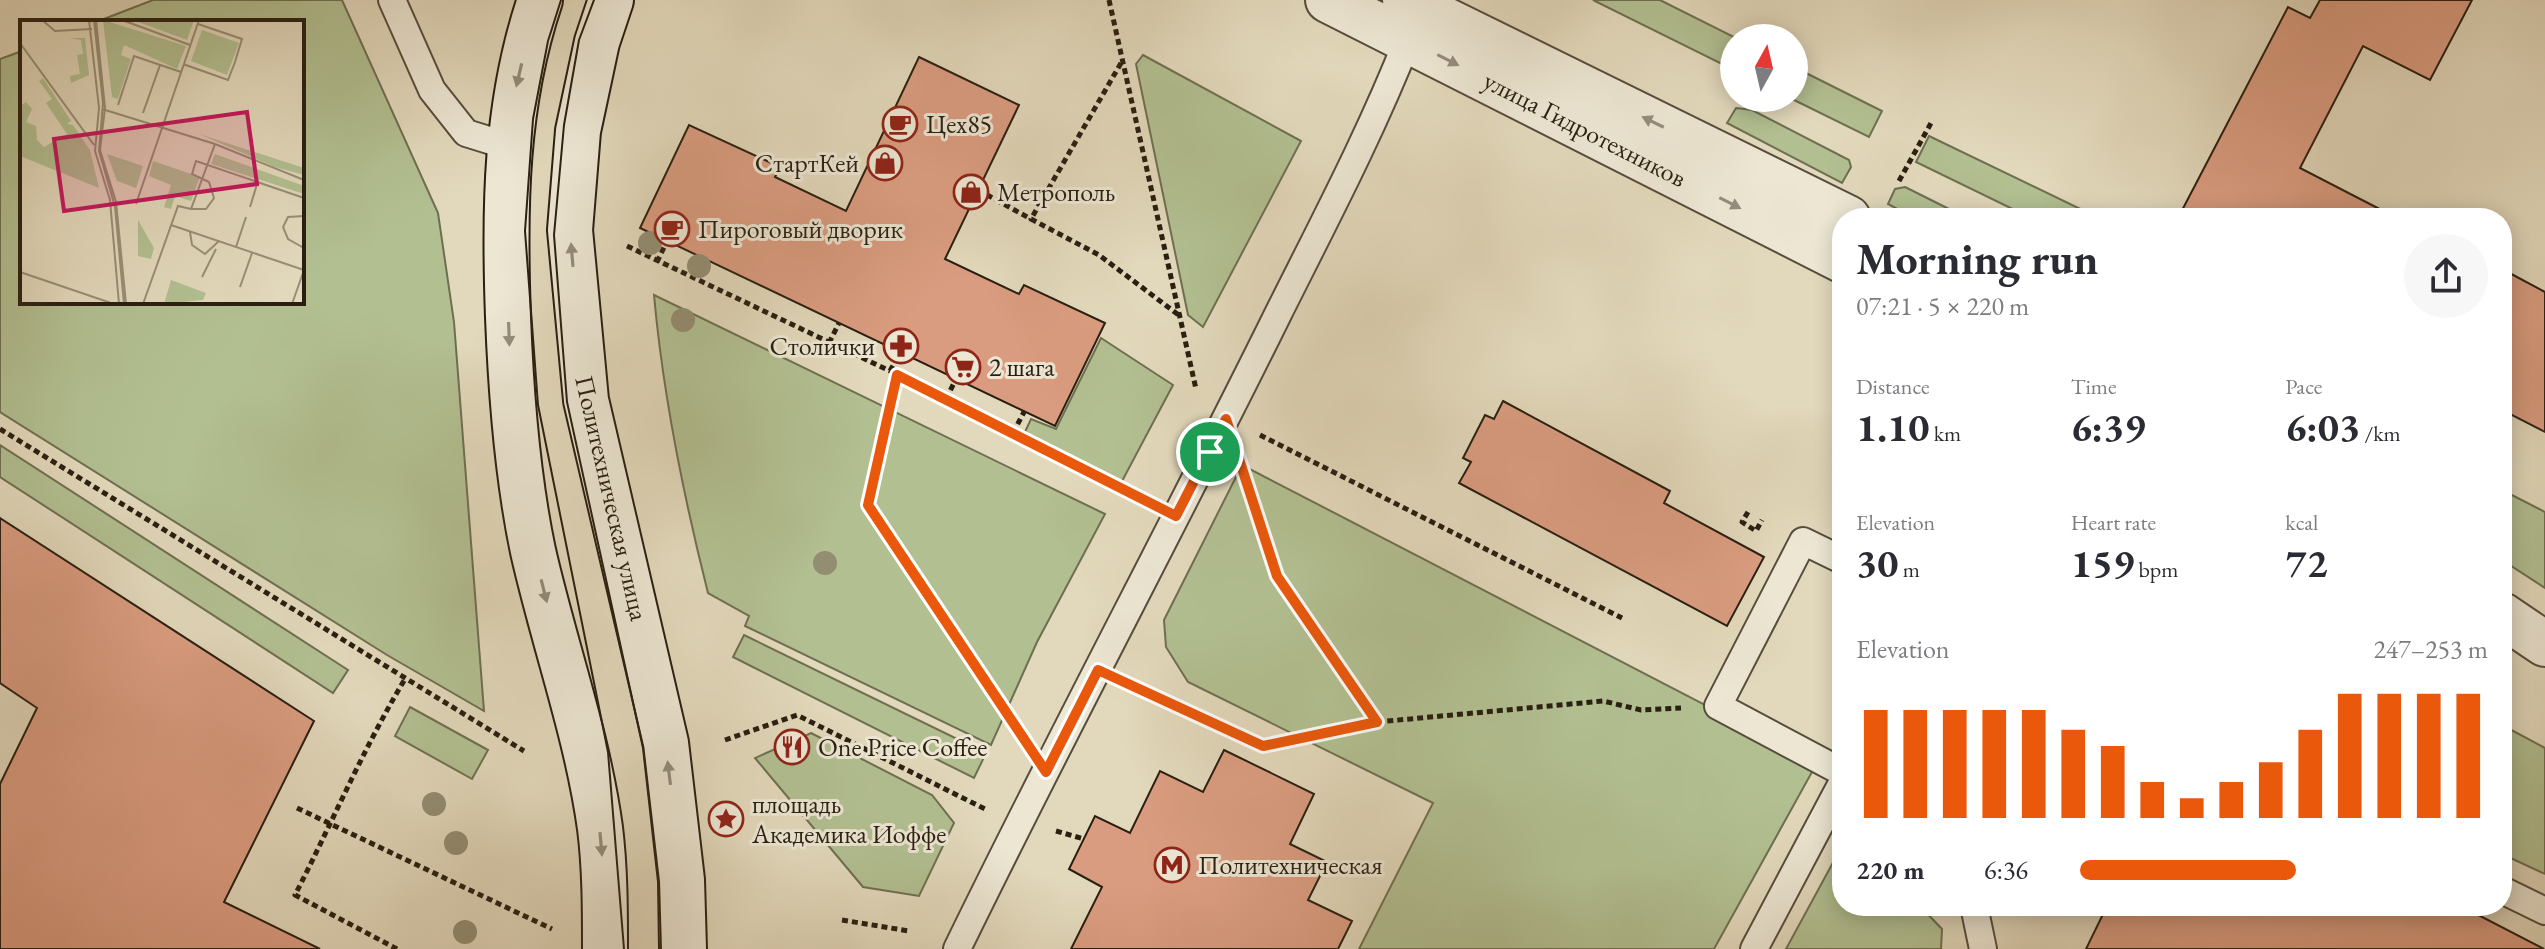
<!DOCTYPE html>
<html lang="en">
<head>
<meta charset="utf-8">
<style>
  :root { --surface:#fff; --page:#f7f7f7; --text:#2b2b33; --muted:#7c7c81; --accent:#ea580c }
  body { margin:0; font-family:"EB Garamond",serif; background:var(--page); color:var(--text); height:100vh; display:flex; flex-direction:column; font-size:30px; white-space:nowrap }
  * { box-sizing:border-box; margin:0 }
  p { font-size:26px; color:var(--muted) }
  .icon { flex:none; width:44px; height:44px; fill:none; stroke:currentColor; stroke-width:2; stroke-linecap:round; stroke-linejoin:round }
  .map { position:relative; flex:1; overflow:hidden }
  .details { position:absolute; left:1832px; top:208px; width:680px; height:708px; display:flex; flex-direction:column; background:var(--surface); border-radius:32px; box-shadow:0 4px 20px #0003 }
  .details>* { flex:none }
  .needle { width:52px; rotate:8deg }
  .controls { position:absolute; left:1720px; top:24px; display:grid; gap:16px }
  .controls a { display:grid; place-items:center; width:88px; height:88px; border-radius:50%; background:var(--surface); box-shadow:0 4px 20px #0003; font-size:40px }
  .pin { position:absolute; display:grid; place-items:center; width:68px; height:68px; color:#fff; margin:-34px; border:4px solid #fff; border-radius:50%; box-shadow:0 2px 8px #0007 }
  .round { display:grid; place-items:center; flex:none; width:84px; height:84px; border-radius:42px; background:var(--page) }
  .summary { display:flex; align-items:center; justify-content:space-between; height:136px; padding:0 24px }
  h1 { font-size:44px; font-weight:700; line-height:60px }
  .metrics { display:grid; grid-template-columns:repeat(3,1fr); gap:12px; height:136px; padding:8px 24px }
  .metrics div { display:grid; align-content:center }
  .metrics b { font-size:40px; font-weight:700 }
  .metrics small { font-size:22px; font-weight:400 }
  .metrics p { font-size:22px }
  .chart { height:224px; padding:16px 24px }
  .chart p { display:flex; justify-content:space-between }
  .chart svg { width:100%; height:144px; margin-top:8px; stroke:var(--accent); stroke-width:6 }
  ul { padding:0 24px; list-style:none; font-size:26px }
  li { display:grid; grid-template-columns:128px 96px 1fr; align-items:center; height:60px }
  li i { height:20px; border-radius:10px; background:var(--accent) }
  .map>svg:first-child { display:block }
</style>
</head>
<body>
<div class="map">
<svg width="2545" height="949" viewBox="0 0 2545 949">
  <rect width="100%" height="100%" fill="#e2d8bb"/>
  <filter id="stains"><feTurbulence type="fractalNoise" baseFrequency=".0025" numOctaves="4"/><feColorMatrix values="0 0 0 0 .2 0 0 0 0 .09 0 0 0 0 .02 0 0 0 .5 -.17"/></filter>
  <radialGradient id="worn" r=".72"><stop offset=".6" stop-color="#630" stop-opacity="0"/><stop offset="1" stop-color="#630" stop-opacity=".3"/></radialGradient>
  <g fill="#b2bf91" stroke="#6e6f51" stroke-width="2">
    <path d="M153 0H342L438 213 454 322 484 711 387 655 0 412V59L22 51V302H302V22H96Z"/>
    <path d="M1593 0H1660L1736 38 1734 70Z"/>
    <path d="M1143 55 1301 141 1203 327 1188 315 1136 64Z"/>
    <path d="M1794 67 1882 111 1869 137 1790 98H1794Z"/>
    <path d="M1736 108 1752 110 1849 160 1851 167 1842 183 1727 123Z"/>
    <path d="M1929 136 2099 218H2031L1916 162Z"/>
    <path d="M1905 187 1967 218H1914L1888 204 1895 189Z"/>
    <path d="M654 295 1105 514 1037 642 991 745 745 626 749 616 708 593C683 494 663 396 654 295Z"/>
    <path d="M1101 338 1173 385 1120 485 1024 434 1031 419 1056 429Z"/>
    <path d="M0 445 348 670 333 693 0 477Z"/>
    <path d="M1242 465 1817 763 1714 949H1359L1433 803 1188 682 1166 647 1164 620Z"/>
    <path d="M2502 490 2545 512V588L2502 560Z"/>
    <path d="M744 635 986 753 974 778 733 657Z"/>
    <path d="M410 707 488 750 472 779 395 736Z"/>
    <path d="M2502 725 2545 748V874L2502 854Z"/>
    <path d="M811 733 932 795 954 823 919 896 863 887 755 758Z"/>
    <path d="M1842 846V906H1920L1942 929 1941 949H1786Z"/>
  </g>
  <g fill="#da9c80" stroke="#291f11" stroke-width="2">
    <path d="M2320 0H2472L2430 80 2363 46 2300 168 2397 218H2178L2288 7 2310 18Z"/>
    <path d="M919 57 1019 105 945 259 1019 294 1024 285 1105 323 1055 426 640 228 689 125 780 167 775 177 846 211Z"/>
    <path d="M2502 269 2545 292V432L2502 410Z"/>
    <path d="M1503 401 1670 491 1664 503 1764 557 1727 626 1459 483 1471 462 1463 458 1485 415 1494 419Z"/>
    <path d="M0 518 314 721 224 902 320 949H0V784L37 708 0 683Z"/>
    <path d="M1224 750 1314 794 1290 844 1327 862 1308 900 1352 921 1338 949H1071L1102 887 1069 869 1095 816 1130 833 1160 771 1203 792Z"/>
    <path d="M2107 906H2461L2544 949H2086Z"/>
  </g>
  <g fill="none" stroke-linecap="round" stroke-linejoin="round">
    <g stroke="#574d3c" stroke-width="30">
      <g id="service">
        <path d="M392 0 432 90 466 133 508 146"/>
        <path d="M1842 560 1803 541 1718 706 1842 772"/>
        <path d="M2502 890 2545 911"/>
        <path d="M1974 906 1983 949"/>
        <path d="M957 949C1061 735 1174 525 1279 312 1324 222 1371 133 1408 39"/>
        <path d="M1754 949 1842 783"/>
      </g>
    </g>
    <g stroke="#574d3c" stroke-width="48">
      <g id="tertiary">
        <path d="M1328 0 1842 260"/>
        <path d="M1405 0 1848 218"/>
        <path d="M2502 615 2545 644"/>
      </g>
    </g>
    <g stroke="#291f11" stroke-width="48">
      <g id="secondary">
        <path d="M540 0C505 104 504 208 508 317 511 395 517 475 533 551 554 644 587 734 600 828 605 868 605 909 605 949"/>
        <path d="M611 0 597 42 578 131 570 230 586 400 666 743 682 880 684 949"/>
      </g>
    </g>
    <g stroke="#291f11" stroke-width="5" stroke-dasharray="6 4" stroke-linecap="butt">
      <path d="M1109 0 1196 389"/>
      <path d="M1121 63 1031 219 1099 255 1180 316"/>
      <path d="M1899 181 1931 123"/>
      <path d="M978 190 1031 219"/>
      <path d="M627 246 890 371 1143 500"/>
      <path d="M657 262 667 241"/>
      <path d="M829 343 839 323"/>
      <path d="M890 371 900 353"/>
      <path d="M897 375 868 505 1022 736"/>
      <path d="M946 399 956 379"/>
      <path d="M0 429 524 751"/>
      <path d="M1013 433 1024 412"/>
      <path d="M1260 435 1622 618"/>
      <path d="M1242 470 1277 576 1377 722"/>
      <path d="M1748 512 1742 522 1756 531 1762 520"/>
      <path d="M1133 686 1263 746 1377 722 1603 701 1641 710 1681 708"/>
      <path d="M725 740 797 715 985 809"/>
      <path d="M297 808 552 929"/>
      <path d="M1056 831 1084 839"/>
      <path d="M842 920 909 931"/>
      <path d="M397 949 295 895C332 823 363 749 405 679"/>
    </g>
    <use href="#service" stroke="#ece6d3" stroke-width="26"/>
    <use href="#tertiary" stroke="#ece6d3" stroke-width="44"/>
    <use href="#secondary" stroke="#ece6d3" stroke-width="44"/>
    <g stroke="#291f11" stroke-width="2">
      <path d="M561 0 548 41 533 119 525 231 538 405 608 752 624 949"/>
      <path d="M594 0 579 40 564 125 554 235 567 402 643 748 658 882 659 949"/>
    </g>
  </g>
  <g fill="#938d72">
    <circle cx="650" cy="243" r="12"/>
    <circle cx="699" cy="266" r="12"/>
    <circle cx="683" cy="320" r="12"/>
    <circle cx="825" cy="563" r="12"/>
    <circle cx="434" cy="804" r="12"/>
    <circle cx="456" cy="843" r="12"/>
    <circle cx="465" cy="932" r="12"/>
  </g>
  <defs><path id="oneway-solid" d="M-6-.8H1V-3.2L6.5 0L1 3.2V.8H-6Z" transform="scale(2)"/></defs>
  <g fill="#948c7c">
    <use href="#oneway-solid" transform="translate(1448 60) rotate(27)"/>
    <use href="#oneway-solid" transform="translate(519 75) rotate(103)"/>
    <use href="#oneway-solid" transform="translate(1653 122) rotate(-154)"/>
    <use href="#oneway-solid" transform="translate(1730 203) rotate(27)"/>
    <use href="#oneway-solid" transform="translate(572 255) rotate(-95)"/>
    <use href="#oneway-solid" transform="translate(509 334) rotate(88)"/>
    <use href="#oneway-solid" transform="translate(544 591) rotate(76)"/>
    <use href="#oneway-solid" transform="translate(669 773) rotate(-97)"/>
    <use href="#oneway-solid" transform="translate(601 844) rotate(85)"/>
  </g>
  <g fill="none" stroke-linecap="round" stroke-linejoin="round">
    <g stroke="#fff" stroke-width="16">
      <path id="route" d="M897 375 1176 516 1226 419 1277 576 1377 722 1263 746 1098 670 1046 772 868 505Z"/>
    </g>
    <use href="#route" stroke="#ea580c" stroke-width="10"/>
  </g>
  <defs>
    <g id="cafe-ring" transform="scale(1.8)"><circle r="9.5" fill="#ece6d3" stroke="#8f2418" stroke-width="1.5"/><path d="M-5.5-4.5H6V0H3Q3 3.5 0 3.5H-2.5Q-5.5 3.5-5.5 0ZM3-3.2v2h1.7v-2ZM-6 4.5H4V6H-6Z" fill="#8f2418"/></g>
    <g id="shop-ring" transform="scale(1.8)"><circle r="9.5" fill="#ece6d3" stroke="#8f2418" stroke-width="1.5"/><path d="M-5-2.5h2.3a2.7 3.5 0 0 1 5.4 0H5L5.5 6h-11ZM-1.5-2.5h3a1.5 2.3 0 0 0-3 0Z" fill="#8f2418"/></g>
    <g id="pharmacy-ring" transform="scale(1.8)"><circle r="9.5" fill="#ece6d3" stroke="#8f2418" stroke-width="1.5"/><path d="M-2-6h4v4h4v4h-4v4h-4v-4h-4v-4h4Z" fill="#8f2418"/></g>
    <g id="supermarket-ring" transform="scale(1.8)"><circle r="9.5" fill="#ece6d3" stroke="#8f2418" stroke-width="1.5"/><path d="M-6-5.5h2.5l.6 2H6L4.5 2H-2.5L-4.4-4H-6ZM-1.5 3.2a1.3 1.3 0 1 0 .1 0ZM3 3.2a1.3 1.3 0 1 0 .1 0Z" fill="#8f2418"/></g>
    <g id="restaurant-ring" transform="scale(1.8)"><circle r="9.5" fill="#ece6d3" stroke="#8f2418" stroke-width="1.5"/><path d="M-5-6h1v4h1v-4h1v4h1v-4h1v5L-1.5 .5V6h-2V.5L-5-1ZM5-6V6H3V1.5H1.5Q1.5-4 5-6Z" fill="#8f2418"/></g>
    <g id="sight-ring" transform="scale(1.8)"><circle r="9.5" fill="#ece6d3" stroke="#8f2418" stroke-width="1.5"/><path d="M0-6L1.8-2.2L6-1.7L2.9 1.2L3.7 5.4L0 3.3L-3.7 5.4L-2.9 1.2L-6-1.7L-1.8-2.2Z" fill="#8f2418"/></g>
    <g id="metro-ring" transform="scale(1.8)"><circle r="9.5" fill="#ece6d3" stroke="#8f2418" stroke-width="1.5"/><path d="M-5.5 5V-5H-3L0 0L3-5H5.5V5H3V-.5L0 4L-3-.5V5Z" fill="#8f2418"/></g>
  </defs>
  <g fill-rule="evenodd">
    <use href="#cafe-ring" x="900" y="124"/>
    <use href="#shop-ring" x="885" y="163"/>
    <use href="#shop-ring" x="971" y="192"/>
    <use href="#cafe-ring" x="672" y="229"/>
    <use href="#pharmacy-ring" x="901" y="346"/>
    <use href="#supermarket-ring" x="963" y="367"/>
    <use href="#restaurant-ring" x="792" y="747"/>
    <use href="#sight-ring" x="726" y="819"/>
    <use href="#metro-ring" x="1172" y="865"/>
  </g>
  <g text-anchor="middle" stroke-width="6" stroke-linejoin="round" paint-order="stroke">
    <g font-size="26" fill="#291f11" stroke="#ece6d3" text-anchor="start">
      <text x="926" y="133">Цех85</text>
      <text x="859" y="172" text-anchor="end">СтартКей</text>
      <text x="997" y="201">Метрополь</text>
      <text x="698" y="238">Пироговый дворик</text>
      <text x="875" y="355" text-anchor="end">Столички</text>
      <text x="989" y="376">2 шага</text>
      <text x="818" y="756">One Price Coffee</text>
      <text x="752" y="813">площадь<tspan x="752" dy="30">Академика Иоффе</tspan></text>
      <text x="1198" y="874">Политехническая</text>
    </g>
    <g font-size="26" fill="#291f11" stroke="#ece6d3">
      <text transform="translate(1585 129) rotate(27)" y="9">улица Гидротехников</text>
      <text transform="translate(612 498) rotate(77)" y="9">Политехническая улица</text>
    </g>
  </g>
  <g transform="translate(20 20)">
    <rect width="284" height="284" fill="#e2d8bb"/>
    <path d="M83 0 166 26 157 49 104 25 101 35 111 39 98 79 92 77ZM113 0H174L167 20ZM182 10 219 23 207 55 171 41ZM49 18H65L69 55 51 63 50 56 60 54 57 35 63 34 61 20ZM23 58 51 101 47 104 53 105 70 130 79 168 0 136V86L6 82 12 89 6 102 16 106 17 120 24 127 47 114 26 83 32 79 19 61ZM179 114 284 148V155L255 147ZM87 134 123 146 116 168 97 161ZM195 134 284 166V174L191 144ZM133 141 180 157 171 181 155 176 151 189 144 187 151 165 129 156ZM118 200 134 228 131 239 118 236ZM151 260 186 273 183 280 144 284Z" fill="#b2bf91"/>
    <path fill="none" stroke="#988e77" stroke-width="2" d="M22 0 35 11 72 9M69 0 79 88 75 131 90 180 99 284M74 0 83 83 79 131 95 187 104 284M76 0 85 88 80 130 96 182 106 284M102 0 170 25M0 23 74 125M163 44 208 60 215 42 222 19 178 4M98 85 114 36 161 52M82 89 195 124 284 160M123 93 140 45M116 184 179 0M230 187 238 161M171 189H186L194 178 189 162 172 154 176 141 284 178M284 196 268 197 263 207 268 219 284 228M151 205 284 250M170 212 172 225 185 234 199 221M216 227 226 197M0 252 94 284M182 257 196 229M220 267 232 233M123 284 158 186 171 189 195 124M272 284 284 250"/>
    <path fill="#c2185b" fill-opacity="0.15" stroke="#c2185b" stroke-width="4" d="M227 92 237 164 44 191 34 119Z"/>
    <rect width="284" height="284" fill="none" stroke="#291f11" stroke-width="4"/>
  </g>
  <rect width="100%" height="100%" filter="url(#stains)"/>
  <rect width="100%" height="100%" fill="url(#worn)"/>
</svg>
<div class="controls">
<a><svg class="needle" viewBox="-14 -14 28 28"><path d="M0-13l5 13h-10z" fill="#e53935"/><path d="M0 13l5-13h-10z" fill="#7c7c81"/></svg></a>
</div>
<div class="pin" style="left:1210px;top:452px;background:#1e9e55"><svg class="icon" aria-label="arrive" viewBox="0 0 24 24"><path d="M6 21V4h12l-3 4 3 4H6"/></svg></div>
<section class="details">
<div class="summary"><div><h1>Morning run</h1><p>07:21 · 5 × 220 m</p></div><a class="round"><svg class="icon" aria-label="share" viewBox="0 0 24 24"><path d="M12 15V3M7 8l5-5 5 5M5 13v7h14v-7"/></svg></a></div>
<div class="metrics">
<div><p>Distance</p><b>1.10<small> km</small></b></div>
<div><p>Time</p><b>6:39</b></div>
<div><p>Pace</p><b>6:03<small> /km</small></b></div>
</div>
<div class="metrics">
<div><p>Elevation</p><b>30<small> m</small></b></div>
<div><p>Heart rate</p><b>159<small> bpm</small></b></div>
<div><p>kcal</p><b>72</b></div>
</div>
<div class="chart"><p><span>Elevation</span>247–253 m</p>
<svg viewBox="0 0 160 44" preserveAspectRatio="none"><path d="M5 44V11M15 44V11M25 44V11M35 44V11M45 44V11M55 44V17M65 44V22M75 44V33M85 44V38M95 44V33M105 44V27M115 44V17M125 44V6M135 44V6M145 44V6M155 44V6"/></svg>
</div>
<ul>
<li><b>220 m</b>6:36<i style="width:53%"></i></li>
</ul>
</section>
</div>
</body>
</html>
